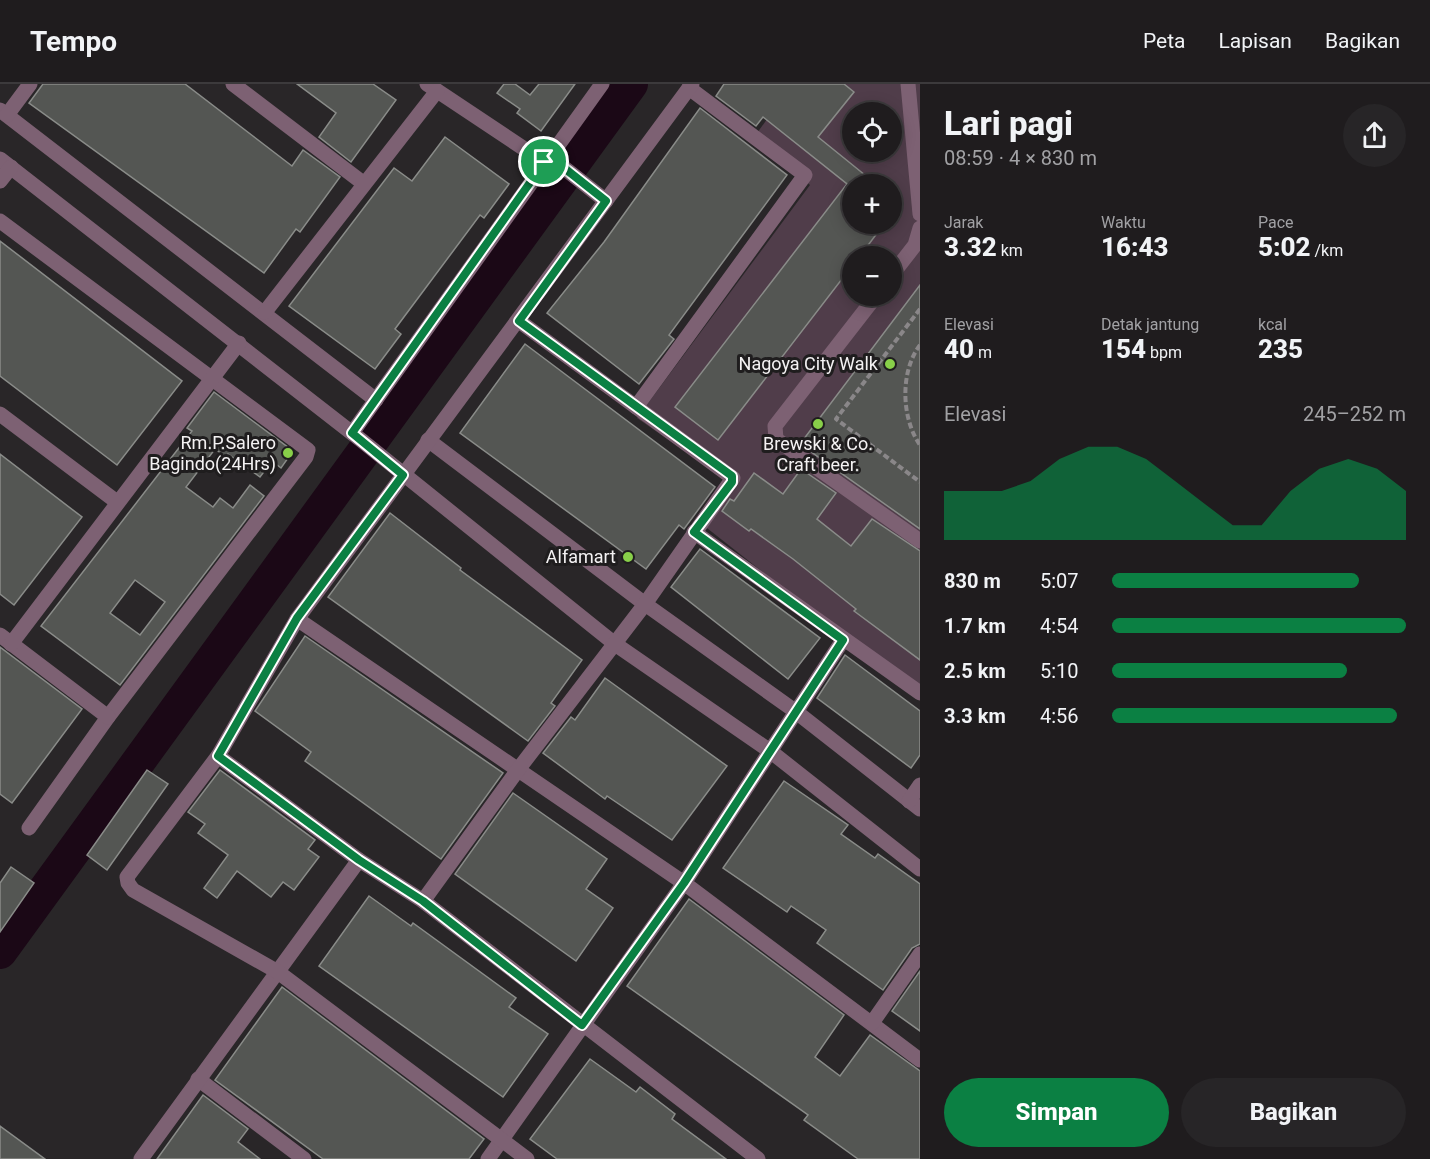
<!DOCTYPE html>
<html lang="id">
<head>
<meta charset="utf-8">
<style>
  :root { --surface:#1f1c1e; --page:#272527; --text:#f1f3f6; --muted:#a1a1a4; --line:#3c3a3c; --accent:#0b8043 }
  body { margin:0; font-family:Roboto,sans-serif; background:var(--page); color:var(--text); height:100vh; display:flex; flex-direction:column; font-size:22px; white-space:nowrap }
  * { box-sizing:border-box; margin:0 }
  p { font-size:20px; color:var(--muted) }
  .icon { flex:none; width:33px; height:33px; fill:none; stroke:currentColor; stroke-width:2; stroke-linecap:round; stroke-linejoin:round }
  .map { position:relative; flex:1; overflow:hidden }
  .panel { display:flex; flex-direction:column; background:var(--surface); width:510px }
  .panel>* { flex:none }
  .tools { position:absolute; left:842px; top:18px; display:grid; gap:12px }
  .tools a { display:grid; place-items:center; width:60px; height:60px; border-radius:50%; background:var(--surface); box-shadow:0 3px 15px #0003,0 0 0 2px var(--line); font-size:30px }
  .pin { position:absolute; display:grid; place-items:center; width:51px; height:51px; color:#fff; margin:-26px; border:3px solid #fff; border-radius:50%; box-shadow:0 2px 6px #0007 }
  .round { display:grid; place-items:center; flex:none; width:63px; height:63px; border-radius:32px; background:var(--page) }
  .overview { display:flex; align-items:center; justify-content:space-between; height:102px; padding:0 24px }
  h1 { font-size:33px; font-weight:800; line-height:45px }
  .metrics { display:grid; grid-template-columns:repeat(3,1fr); gap:9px; height:102px; padding:6px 24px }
  .metrics div { display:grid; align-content:center }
  .metrics b { font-size:26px; font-weight:800 }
  .metrics small { font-size:16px; font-weight:400 }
  .metrics p { font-size:16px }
  .chart { height:168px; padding:12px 24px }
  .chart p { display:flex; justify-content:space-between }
  .chart svg { width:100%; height:108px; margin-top:6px; fill:var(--accent); opacity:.7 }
  .action { display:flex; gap:12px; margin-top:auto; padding:12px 24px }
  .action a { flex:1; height:69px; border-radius:36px; background:var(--accent); color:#fff; font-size:24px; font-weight:800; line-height:69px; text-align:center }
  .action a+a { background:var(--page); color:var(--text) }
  ul { padding:0 24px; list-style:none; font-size:20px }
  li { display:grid; grid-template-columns:96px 72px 1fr; align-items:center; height:45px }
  li i { height:15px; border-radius:8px; background:var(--accent) }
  header { display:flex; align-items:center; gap:36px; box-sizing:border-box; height:84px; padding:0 30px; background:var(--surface); border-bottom:2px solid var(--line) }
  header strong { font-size:28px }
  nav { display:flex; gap:33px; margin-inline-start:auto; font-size:21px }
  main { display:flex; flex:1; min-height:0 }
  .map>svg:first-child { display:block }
</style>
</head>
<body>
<header>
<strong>Tempo</strong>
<nav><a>Peta</a><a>Lapisan</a><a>Bagikan</a></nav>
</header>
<main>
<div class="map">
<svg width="920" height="1075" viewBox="0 0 920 1075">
  <rect width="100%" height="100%" fill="#292628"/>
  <path fill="#503d4a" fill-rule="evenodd" d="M792 0H920V612L698 437 725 395 637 334 810 101 755 52ZM852 28H891V68H852ZM852 100H891V140H852ZM852 172H891V212H852Z"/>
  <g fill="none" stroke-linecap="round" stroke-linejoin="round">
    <path stroke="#1b0816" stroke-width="34" d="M0 868 631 0"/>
  </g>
  <g fill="#545653" stroke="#8a8c89" stroke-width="1.5" fill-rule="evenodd">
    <path d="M43 0H185L292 82 303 66 340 93 300 148 296 145 264 189 29 19Z"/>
    <path d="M297 0H373L396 16 351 78 319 53 336 29Z"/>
    <path d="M504 0H515L530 11 539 0H575L541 47 517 29 520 25 497 9Z"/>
    <path d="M724 0H844L854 8 818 53 876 100H852V140H879L874 146 878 148 860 172H852V182L718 356 675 323 847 100 763 33 756 42 716 12Z"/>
    <path d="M700 24 787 91 669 251 674 255 639 300 547 229 604 158Z"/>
    <path d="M445 53 509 100 484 134 480 131 395 245 401 250 375 285 289 222 394 84 412 97Z"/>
    <path d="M0 157 182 297 117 381 0 292Z"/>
    <path d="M920 201V445L800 360Z"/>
    <path d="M525 260 715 403 684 445 679 441 646 485 460 349Z"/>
    <path d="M214 308 293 367 281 384 272 377 260 393 228 370 226 373 215 365 186 403 213 423 220 414 233 424 250 401 264 412 120 601 41 542 192 347 187 344ZM135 496 165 518 140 551 110 529Z"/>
    <path d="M0 370 82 433 14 521 0 510Z"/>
    <path d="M801 385 836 409 817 435 851 462 872 435 920 467V576L854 527 856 525 793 475 751 445 749 447 722 427 730 415 734 417 754 389 783 410Z"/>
    <path d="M390 429 461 484 460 486 582 576 551 619 555 622 528 657 328 513Z"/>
    <path d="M700 465 820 554 788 595 671 503Z"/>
    <path d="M305 552 503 689 441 775 305 677 311 668 255 627Z"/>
    <path d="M0 563 82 625 12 719 0 710Z"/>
    <path d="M845 571 920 627V671L911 684 817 614Z"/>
    <path d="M605 594 727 682 672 756 607 712 605 715 543 669 571 633 575 636Z"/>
    <path d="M147 686 168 700 107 786 87 771Z"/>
    <path d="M220 686 315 756 308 765 319 773 294 806 283 798 271 813 237 787 217 814 204 804 228 771 198 749 205 740 188 728Z"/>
    <path d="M784 697 848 741 841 750 875 774 878 770 920 800V860L912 864 883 906 817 859 826 846 791 822 787 828 723 784Z"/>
    <path d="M513 709 607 775 586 805 613 824 576 877 455 790Z"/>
    <path d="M11 783 34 799 0 848V799Z"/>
    <path d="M369 812 411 842 413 839 516 914 509 923 548 950 503 1013 319 882Z"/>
    <path d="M689 815 844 931 815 973 840 992 870 951 920 987V1075H858L804 1036 808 1031 627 902Z"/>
    <path d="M920 887V947L892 927Z"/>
    <path d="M282 903 484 1055 469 1075H323L215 996Z"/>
    <path d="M590 975 636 1008 640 1003 675 1030 672 1035 726 1075H557L530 1055Z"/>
    <path d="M203 1011 248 1045 238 1058 260 1075H157Z"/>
    <path d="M0 1042 45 1075H0Z"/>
  </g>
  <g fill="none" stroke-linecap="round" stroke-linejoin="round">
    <g stroke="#8a8789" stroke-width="4" stroke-dasharray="6 3" stroke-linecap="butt">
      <path d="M920 225 836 335 920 398"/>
      <path d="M920 261C900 287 901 334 920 361"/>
    </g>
    <g stroke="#7d6173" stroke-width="15">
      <path d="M233 0 363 99"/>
      <path d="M427 0 544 78"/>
      <path d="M908 0 920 130"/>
      <path d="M0 26 376 316"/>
      <path d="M7 31 30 0"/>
      <path d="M549 72 606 117"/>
      <path d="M0 75 361 356 615 560 770 667 920 785"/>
      <path d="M0 97 11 83"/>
      <path d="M0 137 308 366 306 373 108 633 29 744"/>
      <path d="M891 192 915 161 920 144"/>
      <path d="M876 212 775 342 776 355 920 457"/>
      <path d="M265 228 437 7"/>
      <path d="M636 323 805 91 689 4"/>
      <path d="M0 330 117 418"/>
      <path d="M352 349 602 0"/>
      <path d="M428 356 645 520 795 627 920 725"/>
      <path d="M694 448 920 609"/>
      <path d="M297 535 684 799 920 976"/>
      <path d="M0 551 108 633"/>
      <path d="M11 560 239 259"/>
      <path d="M218 672 359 776 423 817 758 1075"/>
      <path d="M909 717 920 701"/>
      <path d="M423 817 517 687 645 520 733 394 519 237"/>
      <path d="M872 939 920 870"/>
      <path d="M198 995 304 1075"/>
      <path d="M141 1075 359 776"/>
      <path d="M488 1075 684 799 843 556"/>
      <path d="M527 1075 278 888 133 806 128 799 127 793 218 672 297 535 692 0"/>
    </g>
  </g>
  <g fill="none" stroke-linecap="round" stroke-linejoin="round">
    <g stroke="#fff" stroke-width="12">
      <path id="route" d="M549 72 606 117 519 237 732 392V398L694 448 843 556 684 799 582 941 423 817 359 776 218 672 297 534 403 391 352 349Z"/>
    </g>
    <use href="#route" stroke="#0b8043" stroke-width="8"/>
  </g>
  <g fill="#88cf49" stroke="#1f1d1e" stroke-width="2">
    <circle cx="890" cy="280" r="6"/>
    <circle cx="818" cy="340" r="6"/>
    <circle cx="288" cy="369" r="6"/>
    <circle cx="628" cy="473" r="6"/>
  </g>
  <g text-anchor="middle" stroke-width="6" stroke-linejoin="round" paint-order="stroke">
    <g font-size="18" fill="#f4f2f3" stroke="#1f1d1e" text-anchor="end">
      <text x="878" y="286">Nagoya City Walk</text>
      <text x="276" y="365">Rm.P.Salero<tspan x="276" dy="21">Bagindo(24Hrs)</tspan></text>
      <text x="818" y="366" text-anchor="middle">Brewski &amp; Co.<tspan x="818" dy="21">Craft beer.</tspan></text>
      <text x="616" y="479">Alfamart</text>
    </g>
  </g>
</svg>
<div class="tools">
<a><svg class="icon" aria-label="locate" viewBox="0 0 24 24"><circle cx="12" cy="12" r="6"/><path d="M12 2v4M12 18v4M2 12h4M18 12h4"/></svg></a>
<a>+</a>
<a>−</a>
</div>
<div class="pin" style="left:544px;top:78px;background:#1e9e55"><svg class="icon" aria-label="arrive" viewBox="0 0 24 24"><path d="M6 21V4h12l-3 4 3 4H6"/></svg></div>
</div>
<section class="panel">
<div class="overview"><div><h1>Lari pagi</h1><p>08:59 · 4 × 830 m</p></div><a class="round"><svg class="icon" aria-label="share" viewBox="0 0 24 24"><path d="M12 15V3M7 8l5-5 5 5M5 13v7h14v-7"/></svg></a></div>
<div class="metrics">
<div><p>Jarak</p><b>3.32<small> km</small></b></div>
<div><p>Waktu</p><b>16:43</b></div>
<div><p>Pace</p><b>5:02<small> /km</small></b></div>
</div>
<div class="metrics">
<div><p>Elevasi</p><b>40<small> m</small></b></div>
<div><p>Detak jantung</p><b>154<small> bpm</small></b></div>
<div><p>kcal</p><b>235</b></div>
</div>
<div class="chart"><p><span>Elevasi</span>245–252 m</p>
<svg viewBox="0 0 160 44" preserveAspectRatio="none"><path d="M0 44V24L10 24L20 24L30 20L40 11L50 6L60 6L70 11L80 20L90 29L100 38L110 38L120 24L130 15L140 11L150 15L160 24V44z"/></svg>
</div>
<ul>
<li><b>830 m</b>5:07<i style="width:84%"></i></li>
<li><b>1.7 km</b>4:54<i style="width:100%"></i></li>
<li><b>2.5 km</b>5:10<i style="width:80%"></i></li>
<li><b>3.3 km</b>4:56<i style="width:97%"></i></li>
</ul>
<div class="action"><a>Simpan</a><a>Bagikan</a></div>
</section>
</main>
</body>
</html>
